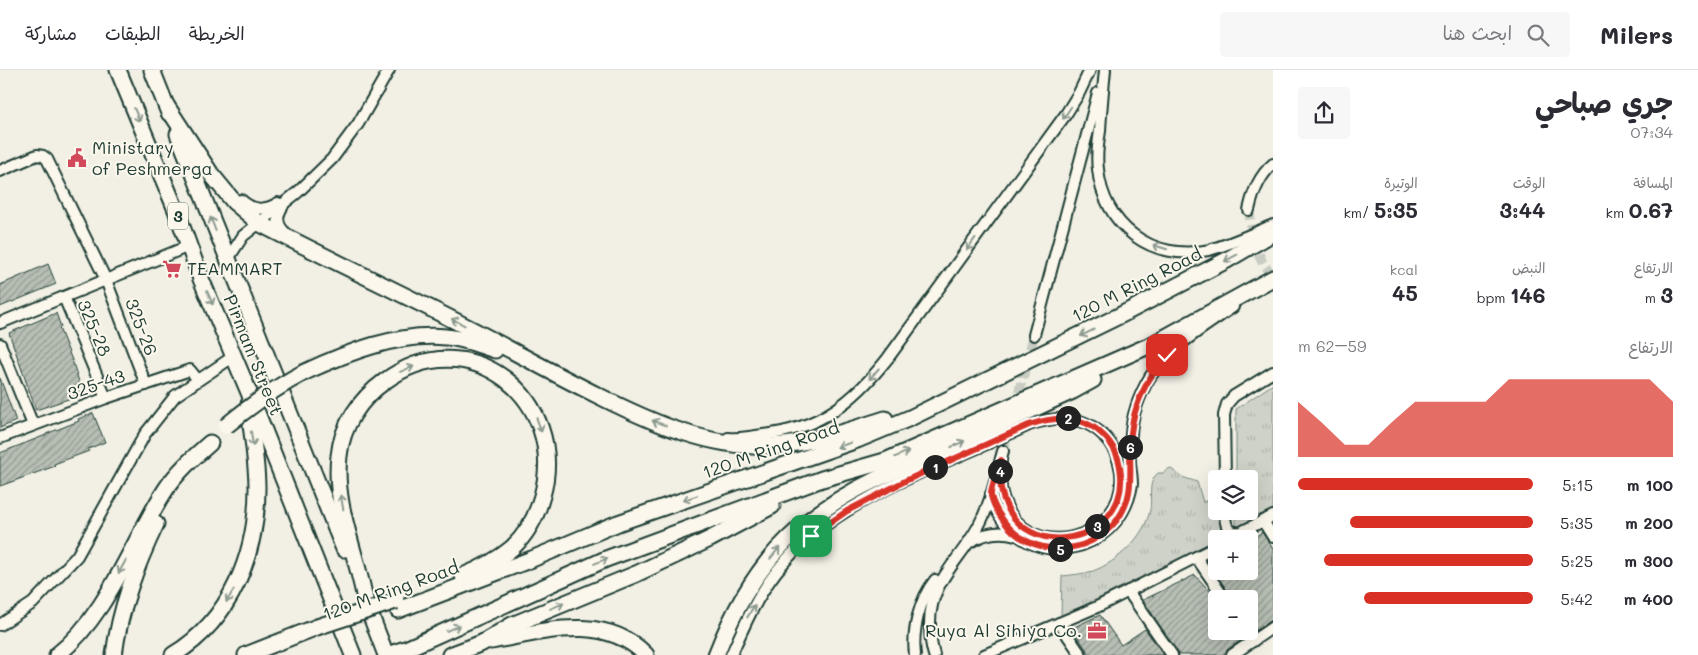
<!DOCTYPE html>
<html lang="ar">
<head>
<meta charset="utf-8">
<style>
  :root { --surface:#fff; --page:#f7f7f7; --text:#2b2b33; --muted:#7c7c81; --line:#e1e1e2; --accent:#d93025 }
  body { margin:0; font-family:Mali,"Playpen Sans Arabic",sans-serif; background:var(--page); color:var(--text); direction:rtl; height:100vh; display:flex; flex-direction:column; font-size:19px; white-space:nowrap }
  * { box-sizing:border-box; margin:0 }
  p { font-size:16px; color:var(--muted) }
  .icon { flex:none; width:28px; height:28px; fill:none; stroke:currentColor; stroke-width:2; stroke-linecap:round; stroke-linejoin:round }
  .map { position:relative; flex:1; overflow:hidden; direction:ltr }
  .panel { display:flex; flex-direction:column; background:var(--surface); width:425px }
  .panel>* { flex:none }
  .tools { position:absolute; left:1208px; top:400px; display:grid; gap:10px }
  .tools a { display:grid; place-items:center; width:50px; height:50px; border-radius:5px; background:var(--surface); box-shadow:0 5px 20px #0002; font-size:25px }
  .pin { position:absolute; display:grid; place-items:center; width:42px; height:42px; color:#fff; margin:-21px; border-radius:10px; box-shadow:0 2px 8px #0006 }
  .km { position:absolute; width:25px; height:25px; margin:-12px; border-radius:50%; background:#222; color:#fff; font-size:14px; line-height:25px; text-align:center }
  .round { display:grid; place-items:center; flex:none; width:52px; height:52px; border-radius:5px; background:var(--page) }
  .summary { display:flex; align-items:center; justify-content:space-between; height:85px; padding:0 25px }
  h1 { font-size:28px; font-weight:700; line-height:38px }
  .stats { display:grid; grid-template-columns:repeat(3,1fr); gap:8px; height:85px; padding:5px 25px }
  .stats div { display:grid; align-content:center }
  .stats b { font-size:21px; font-weight:700 }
  .stats small { font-size:14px; font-weight:400 }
  .stats p { font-size:14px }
  .chart { height:140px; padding:10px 25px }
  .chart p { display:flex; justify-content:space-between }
  .chart svg { width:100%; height:90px; margin-top:5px; fill:var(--accent); opacity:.7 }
  ul { padding:0 25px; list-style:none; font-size:16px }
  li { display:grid; grid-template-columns:80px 60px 1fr; align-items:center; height:38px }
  li i { height:12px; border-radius:6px; background:var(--accent) }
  header { display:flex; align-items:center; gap:30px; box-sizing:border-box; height:70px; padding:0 25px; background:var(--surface); border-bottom:1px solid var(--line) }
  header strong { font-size:24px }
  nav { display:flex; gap:28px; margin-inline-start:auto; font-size:18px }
  .search { width:350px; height:45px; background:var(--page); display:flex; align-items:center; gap:12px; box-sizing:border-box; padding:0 18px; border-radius:5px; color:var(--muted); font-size:19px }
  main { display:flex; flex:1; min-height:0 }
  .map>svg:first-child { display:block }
</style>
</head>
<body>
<header>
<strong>Milers</strong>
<div class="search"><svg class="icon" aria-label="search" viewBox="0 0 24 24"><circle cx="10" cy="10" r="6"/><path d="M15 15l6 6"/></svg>ابحث هنا</div>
<nav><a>الخريطة</a><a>الطبقات</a><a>مشاركة</a></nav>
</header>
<main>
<section class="panel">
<div class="summary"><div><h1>جري صباحي</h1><p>07:34</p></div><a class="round"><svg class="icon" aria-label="share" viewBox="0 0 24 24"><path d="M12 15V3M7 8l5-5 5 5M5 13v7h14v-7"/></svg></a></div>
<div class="stats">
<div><p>المسافة</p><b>0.67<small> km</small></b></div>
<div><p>الوقت</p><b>3:44</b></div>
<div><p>الوتيرة</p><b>5:35<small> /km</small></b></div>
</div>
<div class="stats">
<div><p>الارتفاع</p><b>3<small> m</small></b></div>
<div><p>النبض</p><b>146<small> bpm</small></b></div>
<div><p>kcal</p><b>45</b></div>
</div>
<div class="chart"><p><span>الارتفاع</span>59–62 m</p>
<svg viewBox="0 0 160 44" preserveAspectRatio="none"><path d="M0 44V17L10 27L20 38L30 38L40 27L50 17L60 17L70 17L80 17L90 6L100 6L110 6L120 6L130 6L140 6L150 6L160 17V44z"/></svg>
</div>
<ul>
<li><b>100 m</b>5:15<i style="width:100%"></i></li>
<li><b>200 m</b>5:35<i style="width:78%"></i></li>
<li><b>300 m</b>5:25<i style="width:89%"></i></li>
<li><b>400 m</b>5:42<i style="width:72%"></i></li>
</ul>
</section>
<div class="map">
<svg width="1273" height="585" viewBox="0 0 1273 585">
  <defs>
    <pattern id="park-tufts" width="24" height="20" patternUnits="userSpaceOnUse" patternTransform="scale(1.25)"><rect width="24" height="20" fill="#cfd2c8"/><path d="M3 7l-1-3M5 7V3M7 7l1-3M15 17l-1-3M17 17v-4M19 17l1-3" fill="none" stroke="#b1b5ac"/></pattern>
    <pattern id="building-hatch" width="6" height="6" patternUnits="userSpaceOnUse" patternTransform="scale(1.25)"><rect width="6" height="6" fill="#b7beb3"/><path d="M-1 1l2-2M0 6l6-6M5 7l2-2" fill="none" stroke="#949c92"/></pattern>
  </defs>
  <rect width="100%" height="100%" fill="#f2f0e5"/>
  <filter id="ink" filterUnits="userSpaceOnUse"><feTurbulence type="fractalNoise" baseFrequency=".02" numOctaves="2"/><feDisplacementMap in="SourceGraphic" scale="10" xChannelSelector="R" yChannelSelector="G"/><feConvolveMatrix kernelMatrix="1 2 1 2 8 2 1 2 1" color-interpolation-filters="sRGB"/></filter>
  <g filter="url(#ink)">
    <g fill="url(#park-tufts)" stroke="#77887e">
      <path d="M1273 314V439L1236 458V441H1249V409H1236V339Z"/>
      <path d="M1170 398 1182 407 1197 412 1203 432 1216 427V441H1224V466L1061 547 1062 506C1072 505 1083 504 1093 501 1118 492 1145 466 1150 440 1152 428 1147 412 1158 403H1163Z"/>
    </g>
    <g fill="url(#building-hatch)" stroke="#1f3d34">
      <path d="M48 194 56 214 0 237V215Z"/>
      <path d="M56 243 61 257 59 258 72 290 83 324 36 340 9 263Z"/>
      <path d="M0 308 16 351 0 358Z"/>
      <path d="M93 343 105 372 88 379 89 381 54 394 55 396 0 416V383L46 365V364L79 351 78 349Z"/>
      <path d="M1262 462 1273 479V550L1255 561 1249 555V529H1232L1214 501H1249V471Z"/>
      <path d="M1195 505 1216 528V561H1239L1243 569 1228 579 1223 585H1179L1143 530Z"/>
      <path d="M1100 545 1121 575 1145 559 1164 585H1090L1072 558Z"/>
    </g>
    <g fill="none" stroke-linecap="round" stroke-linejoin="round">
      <g stroke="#c8ccc2" stroke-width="10" stroke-dasharray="10 5" stroke-linecap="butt">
        <path d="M1249 140C1252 161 1255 190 1273 205"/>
        <path d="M1015 337 1034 265"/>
        <path d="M1003 381 1010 358"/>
      </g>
      <g stroke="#1f3d34" stroke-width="14">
        <g id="minor">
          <path d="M1105 0C1103 20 1101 41 1100 61 1098 73 1096 86 1098 99 1103 155 1152 193 1209 180 1231 174 1252 164 1273 155"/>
          <path d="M0 101 37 85 43 86 47 89 106 210 146 315"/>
          <path d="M241 130C253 141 265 141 278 133"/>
          <path d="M283 136C276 146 276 156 287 164"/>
          <path d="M1249 140C1253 122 1259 106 1273 94"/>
          <path d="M228 189 243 166 298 122 332 89 358 54 389 0"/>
          <path d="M64 227 106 328"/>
          <path d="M0 253 189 176"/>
          <path d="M1034 265 1098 23"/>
          <path d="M0 274 33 355"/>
          <path d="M0 368 106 328 190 300 198 310"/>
          <path d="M728 368C740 369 752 367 763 365 820 359 854 331 888 288L1066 44 1079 23 1090 0"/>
          <path d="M1225 409 1224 345 1227 334 1234 326 1273 302"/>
          <path d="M991 424C996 444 1008 461 1027 471 1044 480 1063 481 1082 475 1109 466 1128 442 1132 414 1132 406 1130 398 1130 391 1129 382 1130 373 1131 364 1132 345 1140 324 1150 307 1171 276 1203 258 1233 237"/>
          <path d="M1225 441C1225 453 1226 464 1241 462L1273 446"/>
          <path d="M1263 451 1273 467"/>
          <path d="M970 472C984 463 999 460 1016 465"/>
          <path d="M1196 487 1225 529"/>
          <path d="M1128 521 1172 585"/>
          <path d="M1059 553 1081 585"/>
          <path d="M0 555 33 533 77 486 145 364 175 326 234 286"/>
          <path d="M1246 561 1253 571"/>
          <path d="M731 585C744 556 756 528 776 502 834 427 946 395 1029 355 1055 346 1082 344 1103 365 1113 375 1119 388 1121 402 1128 472 1024 497 1003 427 999 415 1000 402 1001 390"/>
          <path d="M915 585C912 561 919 530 935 510"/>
          <path d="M934 585C931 575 930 565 930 555 929 512 959 492 978 457 991 434 996 406 1003 381"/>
          <path d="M984 585 1097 537 1216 477"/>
          <path d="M1232 585 1273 557"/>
        </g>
      </g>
      <g stroke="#1f3d34" stroke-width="19">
        <g id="highway">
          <path d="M118 0 176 140 201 209 248 320 353 585"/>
          <path d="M152 0 169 43"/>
          <path d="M166 35 211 104 234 132 259 153C328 189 397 221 465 256 510 279 554 304 599 326 647 350 698 373 753 376 799 378 841 363 885 349"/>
          <path d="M178 64 344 479"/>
          <path d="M305 302C346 283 399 262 446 267 463 268 479 275 495 280"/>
          <path d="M364 528 386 585"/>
          <path d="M365 530C357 483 333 435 339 386 342 355 360 329 385 311 469 249 569 329 542 426 537 445 527 464 512 478 498 490 480 499 463 506"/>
          <path d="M398 540 532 489 618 453 857 370 910 348 1121 245 1227 190 1273 163"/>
          <path d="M491 571C542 562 604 542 646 585"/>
          <path d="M57 585C108 545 131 473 166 419 178 401 194 387 210 373"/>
          <path d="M114 585C120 538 136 496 156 454"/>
          <path d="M173 585C231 550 257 484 257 418 257 390 251 362 249 334"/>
          <path d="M246 585 317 557"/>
          <path d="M387 585 408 578 606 489 822 409 885 391 1153 274 1273 208"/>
          <path d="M450 585 482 573 512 555 636 504 710 469 772 436"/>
          <path d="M716 585C749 500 792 450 875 410 896 400 917 392 938 383 984 363 1028 341 1073 321L1093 310"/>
        </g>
      </g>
      <use href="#minor" stroke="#fbf7ec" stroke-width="10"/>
      <use href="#highway" stroke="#fbf7ec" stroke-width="15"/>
      <g stroke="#1f3d34" stroke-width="19" stroke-linecap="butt">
        <g id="highway-bridge">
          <path d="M226 356C250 336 276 317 305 302"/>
          <path d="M317 557 396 531"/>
        </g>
      </g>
      <use href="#highway-bridge" stroke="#fbf7ec" stroke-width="15"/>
    </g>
    <defs><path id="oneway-shaft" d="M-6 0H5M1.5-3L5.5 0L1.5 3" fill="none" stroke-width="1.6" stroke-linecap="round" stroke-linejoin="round" transform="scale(1.25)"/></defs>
    <g stroke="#8d9a90">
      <use href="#oneway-shaft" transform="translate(1067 43) rotate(124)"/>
      <use href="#oneway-shaft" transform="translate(137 45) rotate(67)"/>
      <use href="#oneway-shaft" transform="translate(213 154) rotate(-111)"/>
      <use href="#oneway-shaft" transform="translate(971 174) rotate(126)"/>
      <use href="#oneway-shaft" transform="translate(1160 177) rotate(-163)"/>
      <use href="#oneway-shaft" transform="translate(1231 188) rotate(152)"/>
      <use href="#oneway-shaft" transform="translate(210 228) rotate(67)"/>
      <use href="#oneway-shaft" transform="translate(458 252) rotate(-153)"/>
      <use href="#oneway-shaft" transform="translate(1087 263) rotate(153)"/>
      <use href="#oneway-shaft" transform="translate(407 299) rotate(-22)"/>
      <use href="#oneway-shaft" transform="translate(874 304) rotate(130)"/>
      <use href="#oneway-shaft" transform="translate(659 353) rotate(-160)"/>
      <use href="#oneway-shaft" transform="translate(539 355) rotate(70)"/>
      <use href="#oneway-shaft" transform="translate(252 369) rotate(82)"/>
      <use href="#oneway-shaft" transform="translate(958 374) rotate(-25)"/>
      <use href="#oneway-shaft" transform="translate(844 375) rotate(161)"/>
      <use href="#oneway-shaft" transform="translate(902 384) rotate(-24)"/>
      <use href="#oneway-shaft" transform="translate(690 428) rotate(161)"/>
      <use href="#oneway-shaft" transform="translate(342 432) rotate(-100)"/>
      <use href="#oneway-shaft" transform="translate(775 483) rotate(-50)"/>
      <use href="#oneway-shaft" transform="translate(601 491) rotate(-23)"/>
      <use href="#oneway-shaft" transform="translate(122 497) rotate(119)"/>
      <use href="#oneway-shaft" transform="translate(230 526) rotate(121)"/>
      <use href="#oneway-shaft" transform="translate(557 536) rotate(-23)"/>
      <use href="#oneway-shaft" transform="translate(751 541) rotate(-60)"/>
      <use href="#oneway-shaft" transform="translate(453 558) rotate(-24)"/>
    </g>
  </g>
  <g fill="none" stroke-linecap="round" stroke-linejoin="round" filter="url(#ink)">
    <g stroke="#fff" stroke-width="10">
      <path id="route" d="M811 466 847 441 907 410 1029 355C1056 346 1082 344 1103 365 1115 376 1120 390 1121 405 1126 473 1024 495 1003 427 999 415 1000 402 1001 390 998 399 990 418 991 426 993 434 998 443 1003 450 1030 489 1089 487 1117 450 1138 422 1127 394 1131 363 1134 333 1148 307 1167 285"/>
    </g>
    <use href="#route" stroke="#d93025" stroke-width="6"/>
  </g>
  <defs>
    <g id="civic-bare" transform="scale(1.5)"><path d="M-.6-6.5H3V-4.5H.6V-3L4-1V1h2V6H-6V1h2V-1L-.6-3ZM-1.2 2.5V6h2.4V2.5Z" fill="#d1495b" stroke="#fbf7ec" stroke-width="2.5" paint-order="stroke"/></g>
    <g id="supermarket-bare" transform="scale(1.5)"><path d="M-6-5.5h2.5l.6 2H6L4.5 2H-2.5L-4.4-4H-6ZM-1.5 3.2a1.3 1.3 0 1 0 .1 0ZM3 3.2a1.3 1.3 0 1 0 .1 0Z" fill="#d1495b" stroke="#fbf7ec" stroke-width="2.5" paint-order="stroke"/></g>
    <g id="office-bare" transform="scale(1.5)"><path d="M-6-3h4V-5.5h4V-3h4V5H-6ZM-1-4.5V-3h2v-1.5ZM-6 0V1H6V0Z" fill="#d1495b" stroke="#fbf7ec" stroke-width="2.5" paint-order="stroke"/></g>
  </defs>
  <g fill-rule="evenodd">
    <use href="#civic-bare" x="77" y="88"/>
    <use href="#supermarket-bare" x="172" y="199"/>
    <use href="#office-bare" x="1097" y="561"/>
  </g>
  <g text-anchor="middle" stroke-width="4" stroke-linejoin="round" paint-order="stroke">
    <rect fill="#fbf7ec" stroke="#61756b" stroke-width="1" x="168" y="132.5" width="20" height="27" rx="4"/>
    <g font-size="16" font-weight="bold" fill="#1f3d34">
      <text x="178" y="152">3</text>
    </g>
    <g font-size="18" fill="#1f3d34" stroke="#fbf7ec" text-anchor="start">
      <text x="92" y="84">Ministary<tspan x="92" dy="21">of Peshmerga</tspan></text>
      <text x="187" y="205">TEAMMART</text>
      <text x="1082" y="567" text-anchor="end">Ruya Al Sihiya Co.</text>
    </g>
    <g font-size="18" fill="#1f3d34" stroke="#fbf7ec">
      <text transform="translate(1137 215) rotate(-27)" y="6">120 M Ring Road</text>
      <text transform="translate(141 257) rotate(69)" y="6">325-26</text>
      <text transform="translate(94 258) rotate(67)" y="6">325-28</text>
      <text transform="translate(253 285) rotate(68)" y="6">Pirmam Street</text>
      <text transform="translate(96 315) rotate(-19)" y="6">325-43</text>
      <text transform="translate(771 380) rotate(-19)" y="6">120 M Ring Road</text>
      <text transform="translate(391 521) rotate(-20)" y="6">120 M Ring Road</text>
    </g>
  </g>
</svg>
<div class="tools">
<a><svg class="icon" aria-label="layers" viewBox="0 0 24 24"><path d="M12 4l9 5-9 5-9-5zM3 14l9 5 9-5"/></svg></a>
<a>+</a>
<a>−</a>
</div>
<div class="pin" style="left:811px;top:466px;background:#1e9e55"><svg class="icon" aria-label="arrive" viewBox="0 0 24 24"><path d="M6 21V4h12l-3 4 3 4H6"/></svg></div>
<div class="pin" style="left:1167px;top:285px;background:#d93025"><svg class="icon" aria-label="check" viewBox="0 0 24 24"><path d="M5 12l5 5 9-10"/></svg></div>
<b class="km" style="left:935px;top:397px">1</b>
<b class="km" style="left:1068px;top:348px">2</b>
<b class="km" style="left:1097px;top:456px">3</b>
<b class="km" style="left:1000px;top:401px">4</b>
<b class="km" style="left:1060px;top:479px">5</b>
<b class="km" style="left:1130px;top:377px">6</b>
</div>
</main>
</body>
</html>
